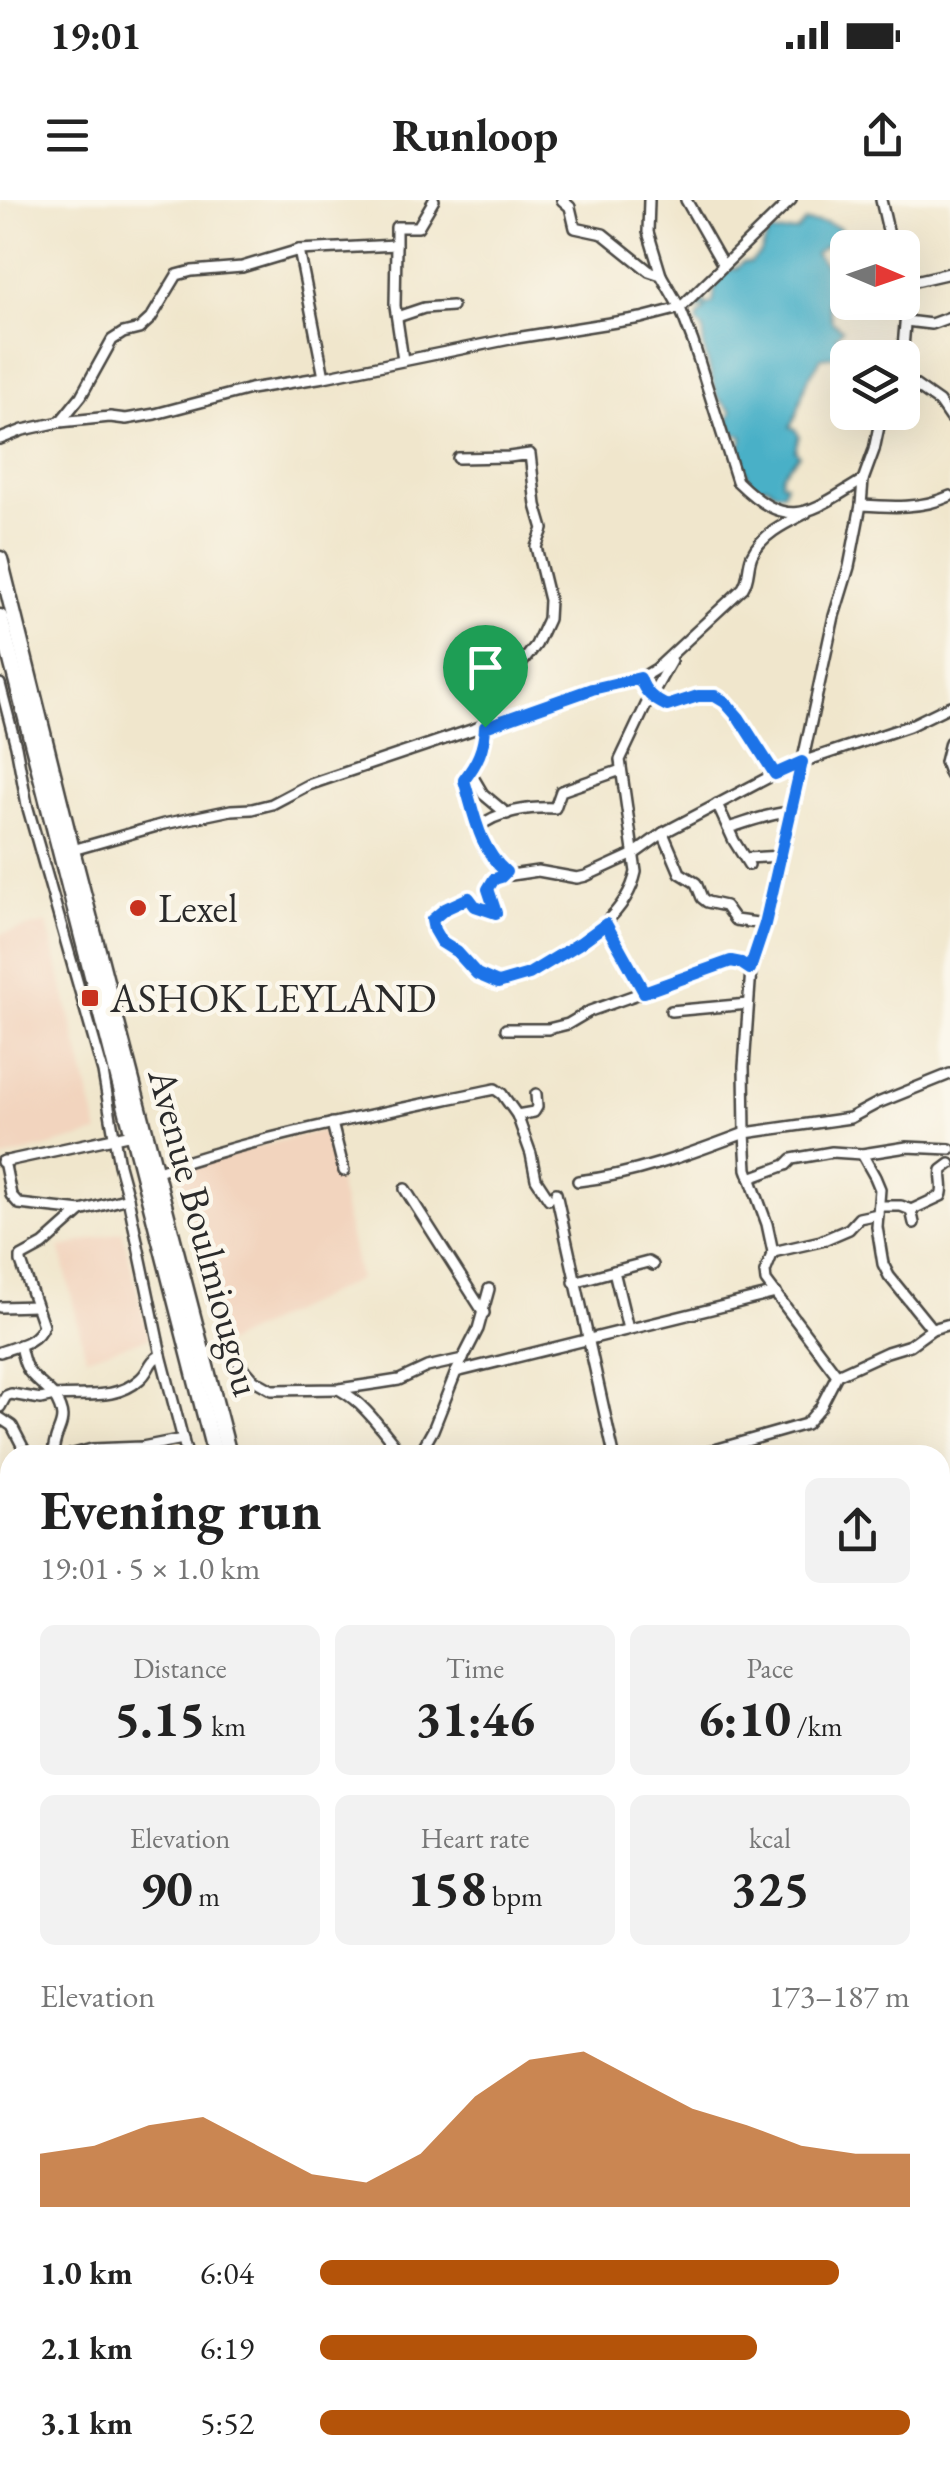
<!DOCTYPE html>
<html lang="en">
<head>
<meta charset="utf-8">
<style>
  :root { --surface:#fff; --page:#f2f2f2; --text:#222; --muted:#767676; --accent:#b45309 }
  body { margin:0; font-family:"EB Garamond",serif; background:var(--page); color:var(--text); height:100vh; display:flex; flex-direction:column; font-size:38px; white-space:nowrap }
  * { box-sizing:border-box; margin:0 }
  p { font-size:32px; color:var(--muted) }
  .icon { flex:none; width:55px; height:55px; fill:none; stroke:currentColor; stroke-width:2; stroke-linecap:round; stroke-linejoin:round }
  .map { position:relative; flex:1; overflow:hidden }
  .drawer { position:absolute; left:0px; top:1245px; width:950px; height:1038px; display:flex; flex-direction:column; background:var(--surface); border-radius:30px 30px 0 0; box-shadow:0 10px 40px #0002 }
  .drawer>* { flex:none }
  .needle { width:65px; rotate:92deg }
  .controls { position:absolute; left:830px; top:30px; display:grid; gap:20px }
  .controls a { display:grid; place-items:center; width:90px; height:90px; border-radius:15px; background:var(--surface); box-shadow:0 10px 40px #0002; font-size:50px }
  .pin { position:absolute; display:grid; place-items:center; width:85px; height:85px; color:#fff; margin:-102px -42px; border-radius:50% 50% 50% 0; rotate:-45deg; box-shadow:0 0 10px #0007 }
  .pin .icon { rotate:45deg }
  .round { display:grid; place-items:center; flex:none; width:105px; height:105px; border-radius:15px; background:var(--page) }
  .head { display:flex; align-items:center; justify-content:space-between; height:170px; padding:0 40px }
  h1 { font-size:55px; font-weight:700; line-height:75px }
  .stats { display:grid; grid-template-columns:repeat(3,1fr); gap:15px; height:170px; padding:10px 40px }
  .stats div { display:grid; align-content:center; border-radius:15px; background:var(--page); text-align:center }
  .stats b { font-size:50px; font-weight:700 }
  .stats small { font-size:28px; font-weight:400 }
  .stats p { font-size:28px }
  .chart { height:280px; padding:20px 40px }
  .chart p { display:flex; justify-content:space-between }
  .chart svg { width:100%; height:180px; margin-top:10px; fill:var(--accent); opacity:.7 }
  ul { padding:0 40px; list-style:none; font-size:32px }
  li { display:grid; grid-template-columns:160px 120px 1fr; align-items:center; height:75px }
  li i { height:25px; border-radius:12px; background:var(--accent) }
  .status { display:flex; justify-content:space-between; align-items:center; height:70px; padding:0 50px; background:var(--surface); direction:ltr }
  .status svg { height:28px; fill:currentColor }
  header { display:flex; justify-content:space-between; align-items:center; height:130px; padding:0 40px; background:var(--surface); font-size:45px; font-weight:700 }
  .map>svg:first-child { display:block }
</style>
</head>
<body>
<div class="status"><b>19:01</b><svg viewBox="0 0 49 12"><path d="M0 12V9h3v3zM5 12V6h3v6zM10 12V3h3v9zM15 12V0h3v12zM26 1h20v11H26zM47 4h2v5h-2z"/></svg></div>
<header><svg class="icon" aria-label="menu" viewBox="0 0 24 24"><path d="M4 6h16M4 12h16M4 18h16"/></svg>Runloop<svg class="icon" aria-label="share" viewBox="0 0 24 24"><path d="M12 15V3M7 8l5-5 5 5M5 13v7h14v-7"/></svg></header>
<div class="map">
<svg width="950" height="2281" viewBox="0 0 950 2281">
  <rect width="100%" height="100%" fill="#fbf7ec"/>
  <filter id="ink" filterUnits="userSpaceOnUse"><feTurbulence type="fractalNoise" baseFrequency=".01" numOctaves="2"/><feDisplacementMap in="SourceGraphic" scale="20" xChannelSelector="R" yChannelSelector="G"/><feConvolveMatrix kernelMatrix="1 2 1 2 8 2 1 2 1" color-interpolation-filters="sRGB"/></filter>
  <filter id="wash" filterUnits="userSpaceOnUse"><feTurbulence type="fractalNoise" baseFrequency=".0048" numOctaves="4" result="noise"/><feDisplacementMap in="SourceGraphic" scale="40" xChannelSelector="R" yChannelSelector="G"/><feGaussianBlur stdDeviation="2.25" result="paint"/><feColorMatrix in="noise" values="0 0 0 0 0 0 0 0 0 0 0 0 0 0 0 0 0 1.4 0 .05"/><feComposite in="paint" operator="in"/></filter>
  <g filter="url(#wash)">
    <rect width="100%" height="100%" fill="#f0e6cc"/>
    <g fill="#f2d4be">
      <path d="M47 723 99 933 0 959V734Z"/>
      <path d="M327 929 359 1079 222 1145 178 967Z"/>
      <path d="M122 1031 149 1138 86 1157 60 1048Z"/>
      <path d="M317 2273H471L474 2281H319Z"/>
      <path d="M529 2273H610L613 2281H532Z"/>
    </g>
    <path fill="#8fce85" stroke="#5d7c58" stroke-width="2.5" d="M812 2273H890L888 2281H802V2277Z"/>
    <path fill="#48b0c7" stroke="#3a6e79" stroke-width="2.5" d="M805 22 827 23 840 28 841 39 837 44H828L815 54 835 75 847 68V95L827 101 832 121 842 129 836 137 844 147V155L821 158C816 168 807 177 804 188 800 203 798 214 790 227L795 229 799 236 795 250 799 255 782 274 781 282 786 283 783 292H775L766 285 762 287 752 285 738 254 743 236 733 233 728 220 732 211 717 197 703 146 704 131 697 123 698 116 705 110 702 107 697 109 693 105 694 100 703 99 706 106 713 103 715 87 725 71 737 68 743 62 750 63 761 53 768 34 797 31Z"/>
  </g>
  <g filter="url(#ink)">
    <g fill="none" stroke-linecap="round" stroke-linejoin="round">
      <g stroke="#494743" stroke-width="14">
        <g id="minor">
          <path d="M562 0 570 7 575 28 603 34 649 71 661 75 680 108 693 142 737 281C790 333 808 313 863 280"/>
          <path d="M649 0 648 32 661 75"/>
          <path d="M686 0 723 65"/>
          <path d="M881 0 892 48"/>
          <path d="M396 45V27H418L434 0"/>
          <path d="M299 50 324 177"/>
          <path d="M902 84 950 73"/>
          <path d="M902 96 906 112 902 160"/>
          <path d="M397 117 424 108 452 106"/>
          <path d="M906 121 931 124 950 117"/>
          <path d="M902 176 939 202 950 218"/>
          <path d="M60 222 81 196 112 140 123 133 139 129 151 118 177 75 192 71 242 67 299 50 396 45 395 106 403 160"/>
          <path d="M0 239 23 230 60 222 110 217 126 219 155 214 250 189 324 177 510 139 641 118 680 108 791 0"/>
          <path d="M458 258 509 257 530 254 536 305 543 329 536 347 549 400 548 419 536 445 498 494 495 508 486 518C484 545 481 558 464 580L485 649 494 661 511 675 538 671 577 678 586 676 634 654 663 633 775 574 802 562 909 526 950 506"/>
          <path d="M861 305C891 307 922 309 950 296"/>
          <path d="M641 478C645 493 653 499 667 506L698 495 715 496 725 502 739 518 775 574"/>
          <path d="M0 484 16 546 27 605 103 872 119 965 128 998 161 1155 187 1255"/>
          <path d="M950 542 945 562 950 575"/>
          <path d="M470 572 483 594 507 614"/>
          <path d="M717 604 734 641 749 665"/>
          <path d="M479 627C497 611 531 607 555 608L561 591 621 570"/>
          <path d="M728 628C749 622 770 613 792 612"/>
          <path d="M663 633 680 673 696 683 702 698 707 702 725 706 735 720 765 724"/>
          <path d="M69 651 164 624 231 610 252 609 272 604 308 585 593 489 641 478 656 469 743 388C750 377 747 367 752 355 762 334 786 323 806 313"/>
          <path d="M746 658 782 656"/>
          <path d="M495 713 475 706 469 698 445 709 432 720 434 730 441 741 449 746 477 774 498 783C508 778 518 778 529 774 538 770 548 763 556 757 589 738 627 713 636 672L620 560 646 505 671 461"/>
          <path d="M495 713 489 689 494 679 501 677 506 672"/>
          <path d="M607 724 643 792"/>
          <path d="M671 811 748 804"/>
          <path d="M506 829H548L568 824 590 811 731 761 741 763 751 769"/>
          <path d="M517 915 534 912 537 907 536 894"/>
          <path d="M332 923 344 971"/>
          <path d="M862 954 875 977 880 989 877 1027 883 1064 889 1076 932 1129"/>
          <path d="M4 961 11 995 19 1004 81 1011 128 998"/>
          <path d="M2 962 132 934"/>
          <path d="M155 972C266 934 381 913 495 889L502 894 517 915 531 954 536 979 549 999"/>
          <path d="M750 978 786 965 792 959 832 952 862 954 907 947 950 949"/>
          <path d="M578 981C635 975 692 953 745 933L744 867 751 769 765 724 782 656 834 416 849 367 861 305 863 280 874 250 882 212"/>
          <path d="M405 989 484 1113"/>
          <path d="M556 993 614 1255"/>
          <path d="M879 1006H901L911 1010 914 1023"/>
          <path d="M911 1010 941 996C945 988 940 979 942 970L950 964"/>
          <path d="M773 1052 821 1041 849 1029 859 1018 878 1014"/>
          <path d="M574 1082 614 1071"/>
          <path d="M0 1107 36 1106"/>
          <path d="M628 1129 614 1071 648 1062 653 1065"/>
          <path d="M20 1145C26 1178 33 1174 54 1196 84 1193 116 1201 140 1179 150 1171 148 1161 161 1155"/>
          <path d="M0 1152C16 1146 37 1143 43 1125L21 1062V1057L43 1045 81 1011"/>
          <path d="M204 1156 212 1151H229L254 1180 272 1190 339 1189 380 1183 399 1180 427 1167 463 1159"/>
          <path d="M456 1172 776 1093"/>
          <path d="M837 1175 766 1081 765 1072 773 1052 767 1024 747 969 745 933 850 918 878 903 950 874"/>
          <path d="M340 1190C367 1205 383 1232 403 1255"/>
          <path d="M0 1207 6 1196 11 1194 41 1199 54 1196C72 1226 54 1226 53 1255"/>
          <path d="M0 1218 12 1226 27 1255"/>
          <path d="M70 1255 92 1249 142 1247 183 1239"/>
          <path d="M419 1255 433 1230 456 1172 478 1129 489 1089"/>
          <path d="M697 1255 806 1224 820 1208 837 1175 887 1152 910 1145 932 1129 950 1124"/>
          <path d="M0 1282 10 1281"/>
          <path d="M940 1332 950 1329"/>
          <path d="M0 1424 10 1425"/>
          <path d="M940 1534 950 1533"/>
          <path d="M0 1640 10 1641"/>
          <path d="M0 1777 10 1778"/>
          <path d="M940 1799 943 1798 950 1805"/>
          <path d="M0 1901 10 1911"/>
          <path d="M0 1924 10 1915"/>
          <path d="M940 1949 950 1948"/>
          <path d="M944 1978 950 2010"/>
          <path d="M0 1994 10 1992"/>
          <path d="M940 2025 950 2024"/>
          <path d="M940 2068 950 2066"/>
          <path d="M0 2074 10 2070"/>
          <path d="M940 2175H950"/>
          <path d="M940 2245 950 2264"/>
          <path d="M0 2267 10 2263"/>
          <path d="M123 2272C156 2278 189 2280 222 2275"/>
          <path d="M478 2272 480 2281"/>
          <path d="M527 2272 530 2281"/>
          <path d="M267 2281V2272"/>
          <path d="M893 2281 894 2272"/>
        </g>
      </g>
      <g stroke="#494743" stroke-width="19">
        <g id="trunk">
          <path d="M0 359 72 650 229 1255"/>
          <path d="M0 417 215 1255"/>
          <path d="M497 2272 499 2281"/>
          <path d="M509 2272 512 2281"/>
        </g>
      </g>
      <use href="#minor" stroke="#fff" stroke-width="9"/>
      <use href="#trunk" stroke="#fff" stroke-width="14"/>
    </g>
  </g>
  <g fill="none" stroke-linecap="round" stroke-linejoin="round" filter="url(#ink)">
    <g stroke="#fff" stroke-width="20">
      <path id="route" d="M640 478C645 493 653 499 667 506L698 496H715L725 502 739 518 775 574 802 562 765 724 750 769 741 763 731 761 644 792 606 724 580 743 529 774 498 783 477 774 457 752 441 742 434 730 432 720 445 709 469 698 475 706 496 713 488 689 494 679 501 677 506 672C479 649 474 613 464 580 477 563 484 549 485 527L592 489Z"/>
    </g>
    <use href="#route" stroke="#1a73e8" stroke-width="12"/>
  </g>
  <g fill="#c8321e" stroke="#fbf7ec" stroke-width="4">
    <circle cx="138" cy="708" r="10"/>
    <rect x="80" y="788" width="20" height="20" rx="5"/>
  </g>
  <g text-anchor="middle" stroke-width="9" stroke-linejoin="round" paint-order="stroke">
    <g font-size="40" fill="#2b2b2b" stroke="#fbf7ec" text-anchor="start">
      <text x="158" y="722">Lexel</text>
      <text x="110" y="812">ASHOK LEYLAND</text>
    </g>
    <g font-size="40" fill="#2b2b2b" stroke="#fbf7ec">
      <text transform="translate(205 1032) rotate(75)" y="14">Avenue Boulmiougou</text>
    </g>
  </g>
</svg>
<div class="controls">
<a><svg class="needle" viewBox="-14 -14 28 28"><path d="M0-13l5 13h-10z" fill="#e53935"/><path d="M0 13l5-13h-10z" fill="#767676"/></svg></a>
<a><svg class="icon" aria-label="layers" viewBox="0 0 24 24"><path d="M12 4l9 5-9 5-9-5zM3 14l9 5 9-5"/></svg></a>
</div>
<div class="pin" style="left:485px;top:527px;background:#1e9e55"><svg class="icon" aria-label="arrive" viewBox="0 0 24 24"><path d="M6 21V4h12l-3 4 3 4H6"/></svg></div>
<section class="drawer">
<div class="head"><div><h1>Evening run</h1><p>19:01 · 5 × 1.0 km</p></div><a class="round"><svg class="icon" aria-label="share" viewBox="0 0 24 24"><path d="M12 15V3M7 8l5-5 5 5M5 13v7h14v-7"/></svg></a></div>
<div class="stats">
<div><p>Distance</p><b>5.15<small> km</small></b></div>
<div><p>Time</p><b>31:46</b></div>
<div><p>Pace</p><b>6:10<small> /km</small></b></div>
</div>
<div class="stats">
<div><p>Elevation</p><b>90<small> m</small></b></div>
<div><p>Heart rate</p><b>158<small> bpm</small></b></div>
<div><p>kcal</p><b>325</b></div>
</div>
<div class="chart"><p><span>Elevation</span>173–187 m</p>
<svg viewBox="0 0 160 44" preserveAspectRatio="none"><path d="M0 44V31L10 29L20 24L30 22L40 29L50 36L60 38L70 31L80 17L90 8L100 6L110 13L120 20L130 24L140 29L150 31L160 31V44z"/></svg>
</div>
<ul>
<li><b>1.0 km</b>6:04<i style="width:88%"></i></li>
<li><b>2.1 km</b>6:19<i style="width:74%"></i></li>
<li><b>3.1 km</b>5:52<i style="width:100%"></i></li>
</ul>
</section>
</div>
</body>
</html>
